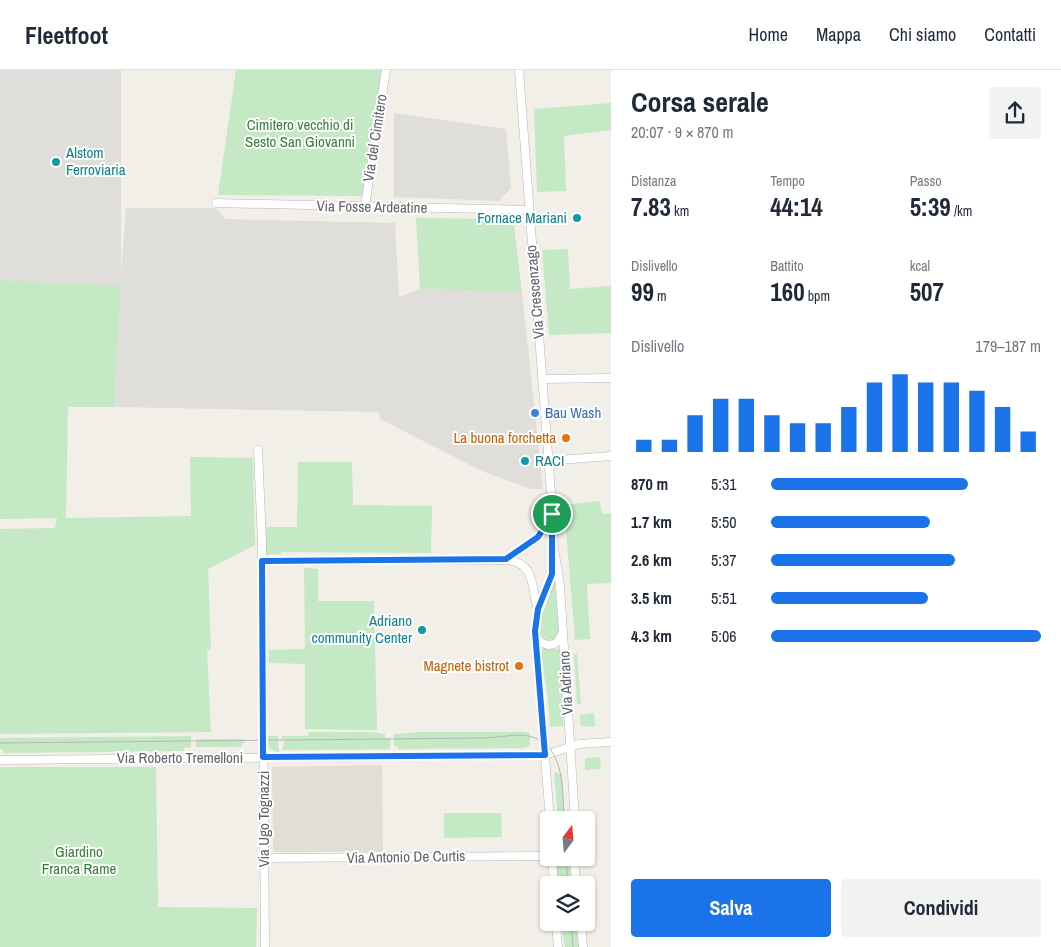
<!DOCTYPE html>
<html lang="it">
<head>
<meta charset="utf-8">
<style>
  :root { --surface:#fff; --page:#f2f2f3; --text:#1f2937; --muted:#747a83; --line:#e0e1e3; --accent:#1a73e8 }
  body { margin:0; font-family:"Archivo Narrow",sans-serif; background:var(--page); color:var(--text); height:100vh; display:flex; flex-direction:column; font-size:19px; white-space:nowrap }
  * { box-sizing:border-box; margin:0 }
  p { font-size:16px; color:var(--muted) }
  .icon { flex:none; width:28px; height:28px; fill:none; stroke:currentColor; stroke-width:2; stroke-linecap:round; stroke-linejoin:round }
  .map { position:relative; flex:1; overflow:hidden }
  .drawer { display:flex; flex-direction:column; background:var(--surface); width:450px }
  .drawer>* { flex:none }
  .needle { width:32px; rotate:16deg }
  .fabs { position:absolute; left:540px; top:741px; display:grid; gap:10px }
  .fabs a { display:grid; place-items:center; width:55px; height:55px; border-radius:5px; background:var(--surface); box-shadow:0 1px 4px #0004; font-size:25px }
  .pin { position:absolute; display:grid; place-items:center; width:42px; height:42px; color:#fff; margin:-21px; border:2px solid #fff; border-radius:50%; box-shadow:0 1px 5px #0007 }
  .round { display:grid; place-items:center; flex:none; width:52px; height:52px; border-radius:5px; background:var(--page) }
  .head { display:flex; align-items:center; justify-content:space-between; height:85px; padding:0 20px }
  h1 { font-size:28px; font-weight:700; line-height:38px }
  .metrics { display:grid; grid-template-columns:repeat(3,1fr); gap:8px; height:85px; padding:5px 20px }
  .metrics div { display:grid; align-content:center }
  .metrics b { font-size:25px; font-weight:700 }
  .metrics small { font-size:14px; font-weight:400 }
  .metrics p { font-size:14px }
  .chart { height:140px; padding:10px 20px }
  .chart p { display:flex; justify-content:space-between }
  .chart svg { width:100%; height:90px; margin-top:5px; stroke:var(--accent); stroke-width:6 }
  .primary-button { display:flex; gap:10px; margin-top:auto; padding:10px 20px }
  .primary-button a { flex:1; height:58px; border-radius:5px; background:var(--accent); color:#fff; font-size:20px; font-weight:700; line-height:58px; text-align:center }
  .primary-button a+a { background:var(--page); color:var(--text) }
  ul { padding:0 20px; list-style:none; font-size:16px }
  li { display:grid; grid-template-columns:80px 60px 1fr; align-items:center; height:38px }
  li i { height:12px; border-radius:6px; background:var(--accent) }
  header { display:flex; align-items:center; gap:30px; box-sizing:border-box; height:70px; padding:0 25px; background:var(--surface); border-bottom:1px solid var(--line) }
  header strong { font-size:24px }
  nav { display:flex; gap:28px; margin-inline-start:auto; font-size:18px }
  main { display:flex; flex:1; min-height:0 }
  .map>svg:first-child { display:block }
</style>
</head>
<body>
<header>
<strong>Fleetfoot</strong>
<nav><a>Home</a><a>Mappa</a><a>Chi siamo</a><a>Contatti</a></nav>
</header>
<main>
<div class="map">
<svg width="611" height="877" viewBox="0 0 611 877">
  <rect width="100%" height="100%" fill="#f1efe8"/>
  <g fill="#e0deda">
    <path d="M0 0H121V203L126 138H216L225 149 395 153 399 227 420 219 522 222 543 419H531L482 401 380 349 379 342 114 337 121 216 0 210Z"/>
    <path d="M394 43 506 59 511 118 499 131 394 127Z"/>
  </g>
  <path fill="#e1ded6" d="M382 695 383 782H276L273 780 272 697Z"/>
  <g fill="#c5e8c5">
    <path d="M236 0H382L362 126 218 125Z"/>
    <path d="M611 33V60L564 66 566 121 537 122 534 39Z"/>
    <path d="M416 148 502 149 514 156 522 222 420 219Z"/>
    <path d="M568 179 570 219 611 216V263L549 265 542 180Z"/>
    <path d="M0 210 121 216 114 337H68L66 448 191 446 190 387 253 388 255 475 208 499 211 580H207L211 662 0 664V459L55 458 57 448 0 449Z"/>
    <path d="M298 392H352L353 435 432 436 431 483 282 482 280 484 265 485 261 457H297Z"/>
    <path d="M600 431 602 444 611 443V513L587 514 590 569 575 570 564 435Z"/>
    <path d="M304 498 318 499V531H374L377 660 305 659V594L269 593V580L305 579Z"/>
    <path d="M555 512 559 560 554 569 547 570 539 563V551Z"/>
    <path d="M540 579H560L564 656 550 657 548 629Z"/>
    <path d="M574 584H577L581 634H577Z"/>
    <path d="M594 643 595 657 581 656 580 645Z"/>
    <path d="M309 662H370L385 664V668H390V679L282 680 285 669H282V666H308Z"/>
    <path d="M419 662H525L530 663V676L522 678 398 679V676H394V664Z"/>
    <path d="M191 666V677L184 678V681L3 683V679H0V668Z"/>
    <path d="M268 666H278L279 683 269 678Z"/>
    <path d="M196 669H244V673H242V677H196Z"/>
    <path d="M600 687 601 699 585 700V688Z"/>
    <path d="M0 697H156L158 837 257 838 256 877H0Z"/>
    <path d="M554 702 562 704 565 750H554L558 748Z"/>
    <path d="M444 743H501L502 767 444 768Z"/>
    <path d="M556 788H569L571 815H558Z"/>
    <path d="M561 853H576L579 877H565Z"/>
  </g>
  <g fill="none" stroke-linecap="round" stroke-linejoin="round">
    <g stroke="#b5b8bc" stroke-width="9">
      <g id="minor">
        <path d="M519 0 552 437C553 461 556 485 551 508 547 527 536 541 535 561L550 750"/>
        <path d="M216 133 528 140"/>
        <path d="M365 136 386 0"/>
        <path d="M542 309 611 308"/>
        <path d="M258 380 262 472 265 877"/>
        <path d="M559 390 611 386"/>
        <path d="M555 484 560 516 575 750"/>
        <path d="M506 489 538 467 552 444"/>
        <path d="M262 491 510 490C536 495 531 519 538 539"/>
        <path d="M536 567C544 578 557 578 562 564"/>
        <path d="M0 690 545 685 579 674 611 672"/>
        <path d="M264 788 549 786"/>
        <path d="M552 788 554 815"/>
        <path d="M574 788 576 815"/>
        <path d="M556 852 558 877"/>
        <path d="M581 852 583 877"/>
      </g>
    </g>
    <use href="#minor" stroke="#fff" stroke-width="8"/>
    <g stroke="#b6b7b8" stroke-width="1">
      <path d="M0 673 482 668C495 668 508 665 521 665 566 668 562 718 564 750"/>
      <path d="M566 788 568 815"/>
      <path d="M571 852 573 877"/>
    </g>
  </g>
  <g fill="none" stroke-linecap="round" stroke-linejoin="round">
    <g stroke="#fff" stroke-width="10">
      <path id="route" d="M552 444V504L538 539 535 561 545 685 263 687 262 491 506 489 538 467Z"/>
    </g>
    <use href="#route" stroke="#1a73e8" stroke-width="6"/>
  </g>
  <g fill="#0f9aa8" stroke="#fff" stroke-width="2">
    <circle cx="56" cy="92" r="5"/>
    <circle cx="577" cy="148" r="5"/>
    <circle cx="525" cy="391" r="5"/>
    <circle cx="422" cy="560" r="5"/>
  </g>
  <circle fill="#3f7fe0" stroke="#fff" stroke-width="2" cx="535" cy="343" r="5"/>
  <g fill="#e8710a" stroke="#fff" stroke-width="2">
    <circle cx="566" cy="368" r="5"/>
    <circle cx="519" cy="596" r="5"/>
  </g>
  <g text-anchor="middle" stroke-width="4" stroke-linejoin="round" paint-order="stroke">
    <g font-size="15" fill="#348238" stroke="#fff">
      <text x="300" y="60">Cimitero vecchio di<tspan x="300" dy="17">Sesto San Giovanni</tspan></text>
      <text x="79" y="787">Giardino<tspan x="79" dy="17">Franca Rame</tspan></text>
    </g>
    <g font-size="15" fill="#5f6368" stroke="#fff">
      <text transform="translate(375 68) rotate(-81)" y="5">Via del Cimitero</text>
      <text transform="translate(372 137) rotate(1)" y="5">Via Fosse Ardeatine</text>
      <text transform="translate(535 222) rotate(-95)" y="5">Via Crescenzago</text>
      <text transform="translate(566 613) rotate(-93)" y="5">Via Adriano</text>
      <text x="180" y="693">Via Roberto Tremelloni</text>
      <text transform="translate(264 749) rotate(-90)" y="5">Via Ugo Tognazzi</text>
      <text transform="translate(406 787) rotate(-1)" y="5">Via Antonio De Curtis</text>
    </g>
    <g font-size="15" fill="#0d838f" stroke="#fff" text-anchor="start">
      <text x="66" y="88">Alstom<tspan x="66" dy="17">Ferroviaria</tspan></text>
      <text x="567" y="153" text-anchor="end">Fornace Mariani</text>
      <text x="535" y="396">RACI</text>
      <text x="412" y="556" text-anchor="end">Adriano<tspan x="412" dy="17">community Center</tspan></text>
    </g>
    <g font-size="15" fill="#366cbe" stroke="#fff" text-anchor="start">
      <text x="545" y="348">Bau Wash</text>
    </g>
    <g font-size="15" fill="#c56008" stroke="#fff" text-anchor="end">
      <text x="556" y="373">La buona forchetta</text>
      <text x="509" y="601">Magnete bistrot</text>
    </g>
  </g>
</svg>
<div class="fabs">
<a><svg class="needle" viewBox="-14 -14 28 28"><path d="M0-13l5 13h-10z" fill="#e53935"/><path d="M0 13l5-13h-10z" fill="#747a83"/></svg></a>
<a><svg class="icon" aria-label="layers" viewBox="0 0 24 24"><path d="M12 4l9 5-9 5-9-5zM3 14l9 5 9-5"/></svg></a>
</div>
<div class="pin" style="left:552px;top:444px;background:#1e9e55"><svg class="icon" aria-label="arrive" viewBox="0 0 24 24"><path d="M6 21V4h12l-3 4 3 4H6"/></svg></div>
</div>
<section class="drawer">
<div class="head"><div><h1>Corsa serale</h1><p>20:07 · 9 × 870 m</p></div><a class="round"><svg class="icon" aria-label="share" viewBox="0 0 24 24"><path d="M12 15V3M7 8l5-5 5 5M5 13v7h14v-7"/></svg></a></div>
<div class="metrics">
<div><p>Distanza</p><b>7.83<small> km</small></b></div>
<div><p>Tempo</p><b>44:14</b></div>
<div><p>Passo</p><b>5:39<small> /km</small></b></div>
</div>
<div class="metrics">
<div><p>Dislivello</p><b>99<small> m</small></b></div>
<div><p>Battito</p><b>160<small> bpm</small></b></div>
<div><p>kcal</p><b>507</b></div>
</div>
<div class="chart"><p><span>Dislivello</span>179–187 m</p>
<svg viewBox="0 0 160 44" preserveAspectRatio="none"><path d="M5 44V38M15 44V38M25 44V26M35 44V18M45 44V18M55 44V26M65 44V30M75 44V30M85 44V22M95 44V10M105 44V6M115 44V10M125 44V10M135 44V14M145 44V22M155 44V34"/></svg>
</div>
<ul>
<li><b>870 m</b>5:31<i style="width:73%"></i></li>
<li><b>1.7 km</b>5:50<i style="width:59%"></i></li>
<li><b>2.6 km</b>5:37<i style="width:68%"></i></li>
<li><b>3.5 km</b>5:51<i style="width:58%"></i></li>
<li><b>4.3 km</b>5:06<i style="width:100%"></i></li>
</ul>
<div class="primary-button"><a>Salva</a><a>Condividi</a></div>
</section>
</main>
</body>
</html>
